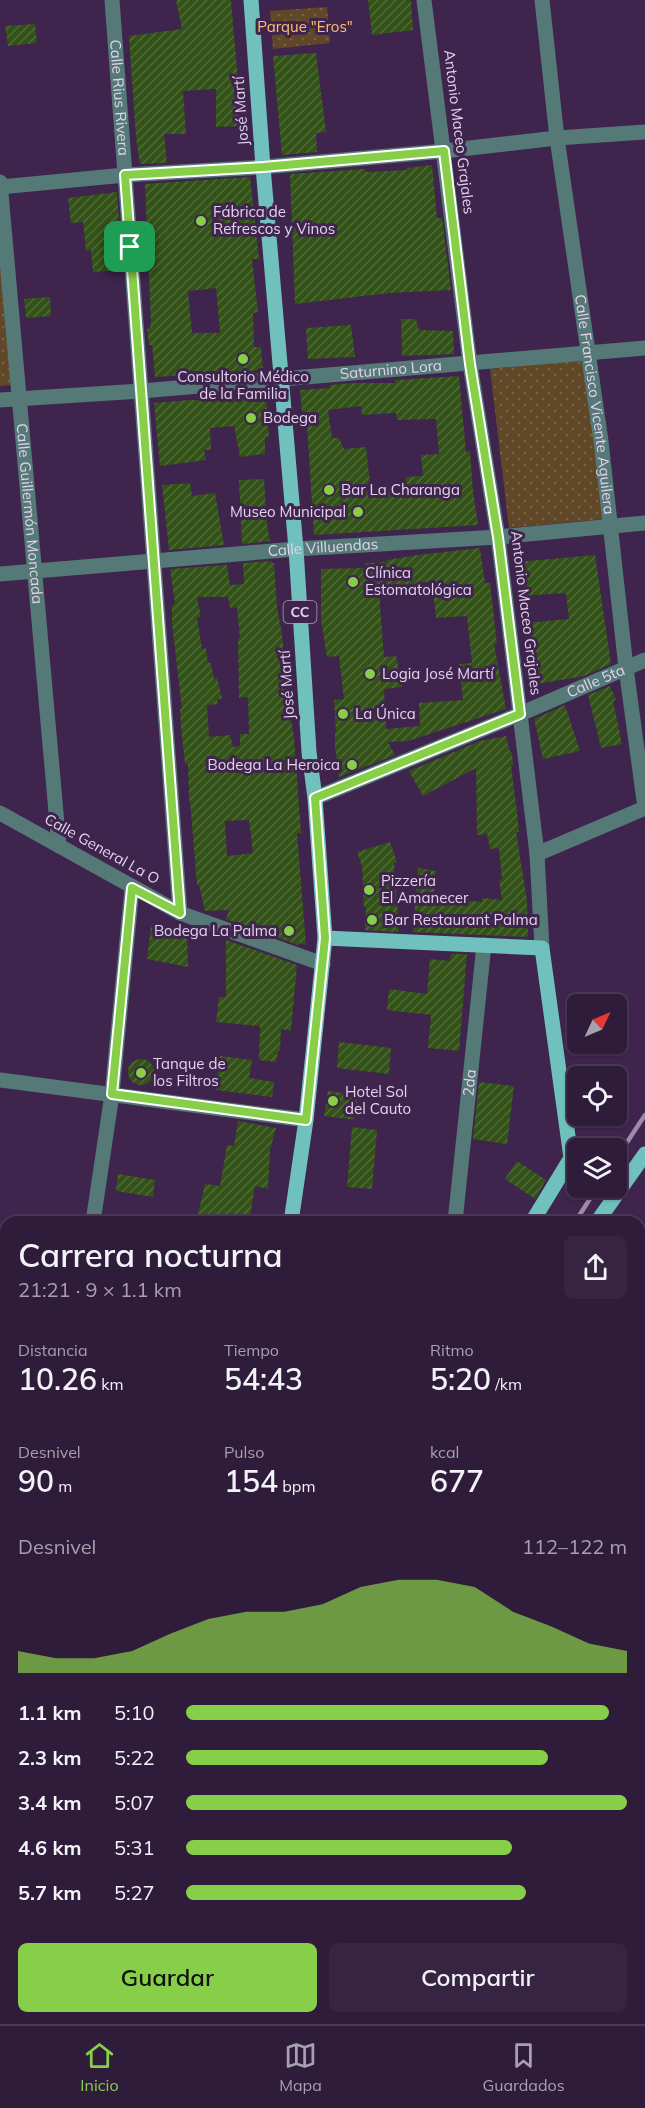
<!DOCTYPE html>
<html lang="es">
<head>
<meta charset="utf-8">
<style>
  :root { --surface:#2f1b3a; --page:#372442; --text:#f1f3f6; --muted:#a7a1af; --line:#4a3954; --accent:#88cf49 }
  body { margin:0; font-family:Mulish,sans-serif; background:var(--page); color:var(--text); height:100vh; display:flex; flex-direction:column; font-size:22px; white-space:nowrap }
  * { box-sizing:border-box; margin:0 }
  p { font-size:20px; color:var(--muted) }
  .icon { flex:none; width:33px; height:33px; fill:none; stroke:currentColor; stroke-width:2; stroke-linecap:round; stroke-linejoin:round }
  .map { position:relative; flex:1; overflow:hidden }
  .details { position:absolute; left:0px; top:1216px; width:645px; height:808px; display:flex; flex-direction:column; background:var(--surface); border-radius:18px 18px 0 0; box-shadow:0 2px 4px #0004,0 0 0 2px var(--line) }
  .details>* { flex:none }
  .needle { width:39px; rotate:46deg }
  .tools { position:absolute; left:567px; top:994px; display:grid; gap:12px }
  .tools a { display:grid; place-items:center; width:60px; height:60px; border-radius:9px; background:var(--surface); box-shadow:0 2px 4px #0004,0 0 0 2px var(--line); font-size:30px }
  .pin { position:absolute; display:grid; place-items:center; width:51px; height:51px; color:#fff; margin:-26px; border-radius:12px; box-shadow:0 3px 9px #0006 }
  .round { display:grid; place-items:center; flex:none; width:63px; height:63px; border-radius:9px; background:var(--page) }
  .summary { display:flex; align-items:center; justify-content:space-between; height:102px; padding:0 18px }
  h1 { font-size:33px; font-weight:600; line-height:45px }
  .stats { display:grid; grid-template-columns:repeat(3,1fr); gap:9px; height:102px; padding:6px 18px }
  .stats div { display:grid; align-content:center }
  .stats b { font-size:30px; font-weight:600 }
  .stats small { font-size:16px; font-weight:400 }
  .stats p { font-size:16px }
  .chart { height:168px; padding:12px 18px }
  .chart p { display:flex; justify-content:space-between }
  .chart svg { width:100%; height:108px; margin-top:6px; fill:var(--accent); opacity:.7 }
  .primary-button { display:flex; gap:12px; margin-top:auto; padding:12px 18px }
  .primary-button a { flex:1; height:69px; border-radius:9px; background:var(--accent); color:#111; font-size:24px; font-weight:600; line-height:69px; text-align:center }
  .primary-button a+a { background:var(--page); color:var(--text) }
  ul { padding:0 18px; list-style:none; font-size:20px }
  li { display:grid; grid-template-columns:96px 72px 1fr; align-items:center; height:45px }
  li i { height:15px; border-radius:8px; background:var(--accent) }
  .menu { display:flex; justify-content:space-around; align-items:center; height:84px; border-top:2px solid var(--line); background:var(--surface); font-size:16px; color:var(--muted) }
  .menu a { display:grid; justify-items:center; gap:3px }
  .menu .selected { color:var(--accent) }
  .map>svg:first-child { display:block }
</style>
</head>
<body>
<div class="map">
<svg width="645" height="2024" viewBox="0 0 645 2024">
  <defs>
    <pattern id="park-dots" width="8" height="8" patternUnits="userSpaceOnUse" patternTransform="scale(1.5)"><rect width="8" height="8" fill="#604727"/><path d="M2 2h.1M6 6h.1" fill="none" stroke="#766146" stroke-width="1.8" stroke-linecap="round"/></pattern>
    <pattern id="building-hatch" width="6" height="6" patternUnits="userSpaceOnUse" patternTransform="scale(1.5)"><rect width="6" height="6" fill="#335217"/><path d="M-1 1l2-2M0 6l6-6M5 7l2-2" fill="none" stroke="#506a39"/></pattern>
  </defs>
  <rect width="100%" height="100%" fill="#3f244d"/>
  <g fill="url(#park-dots)">
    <path d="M327 7 330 43 273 49 270 11Z"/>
    <path d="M0 241 13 385 0 386Z"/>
    <path d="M587 359 605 519 509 528 490 369Z"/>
  </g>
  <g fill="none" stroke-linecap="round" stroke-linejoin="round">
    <g stroke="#886b98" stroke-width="4.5">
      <path d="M639 1609 645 1600"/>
      <path d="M497 2019V2024"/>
    </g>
  </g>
  <g fill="url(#building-hatch)" fill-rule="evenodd">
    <path d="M176 0H231L242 126 216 127V89L183 91 186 134H164L167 163 140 164 136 138 129 36 182 29Z"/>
    <path d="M368 0H411L413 30 372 35Z"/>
    <path d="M35 24 37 43 8 46 5 26Z"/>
    <path d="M316 53 326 132 316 133 317 152 282 155 273 56Z"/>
    <path d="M432 165 437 218H442L451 290 389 293 295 304 290 174 365 169V172L408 170 407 168Z"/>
    <path d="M250 177 259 259H252L258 312 253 313 254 347H261L263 370 155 377 152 345H149L147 329H149L151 325 145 184ZM216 288 220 333H192L188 291Z"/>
    <path d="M117 192 122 270 93 272 91 250 86 251 83 222 71 223 68 198Z"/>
    <path d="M50 297 51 316 26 318 24 299Z"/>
    <path d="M401 319H416L419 330 453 331 454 354 402 356Z"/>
    <path d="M351 325 355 357 308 359 306 328Z"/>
    <path d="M459 376 466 452 470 451 473 491 478 525 314 535 307 424 303 425 300 390 330 388V385L355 383H395V380ZM361 406 362 415 396 413 397 420 436 419 439 454 421 455 423 476 406 477 407 491 371 492 366 447 344 449 339 438H332L328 410Z"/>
    <path d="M266 396 269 437H265V454L240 457 234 426 210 428 211 450H204L206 460 160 466 154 403 189 400 233 401V399Z"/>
    <path d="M264 479 267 525 270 541 242 544 239 480Z"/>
    <path d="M190 483 192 496 215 493 224 545 169 550 162 485Z"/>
    <path d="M480 548 485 583H490L497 644H494L506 709 408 741 388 742 395 755 339 777 335 748V732H336L334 700 344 699 339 656 327 657 321 620V569L365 568V563L387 562V560L418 555ZM432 581 436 618 467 616 472 663 459 664 463 700 419 703 420 726 386 729 384 689 402 687 396 656 384 657 379 592 401 589 400 586Z"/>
    <path d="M595 555 611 664 584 676 531 685 525 623 569 619 566 593 520 596 516 562Z"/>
    <path d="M272 561V563H274L277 607 282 635 290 719H291L294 737 301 833H297L306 945 298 943V945L226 919 229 910 205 911 199 885H197L190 800 189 801 188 764H185L181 727 180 709H182L172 623V605L175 604 170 569 227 565 230 585 244 584 243 563ZM197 597H228L230 608 237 607 240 639H238L239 698 248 697 249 734H240V746L233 747 230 735 209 737 207 705 218 704 217 699H222L217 678 214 679 211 663H208L206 648 202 649 197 618 201 617ZM249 820 253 853 227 856 225 821Z"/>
    <path d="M610 686 616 700 613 701 622 744 601 748 588 695Z"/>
    <path d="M565 705 580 751 543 759 534 719Z"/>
    <path d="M506 736 510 752H512L513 765H511L517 812 519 832H516L527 901 528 937 413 932 418 868 436 871 434 896 448 899 482 902V898L502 900 499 881 502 880 499 848 490 849 487 834 477 835 476 768 423 796 409 771 480 741Z"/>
    <path d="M390 842 397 862 394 863 399 932 365 930 366 907H364L362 866 357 852Z"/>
    <path d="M151 927 187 935 188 967 147 959Z"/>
    <path d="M226 940 297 965 291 1031 281 1029 280 1051H278L276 1062 259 1060 260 1026 216 1022 219 997H226Z"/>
    <path d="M451 954H467L459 1051 428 1048 431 1015 387 1010 389 989 427 994 430 959 450 961Z"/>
    <path d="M339 1042 391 1048 389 1074 337 1068Z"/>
    <path d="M220 1056 252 1060 249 1078 274 1082 272 1097 216 1090Z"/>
    <circle cx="141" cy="1072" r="13"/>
    <path d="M479 1082 514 1086 507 1144 473 1139Z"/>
    <path d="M328 1091 358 1095 354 1120 324 1116Z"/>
    <path d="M238 1121 276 1128 270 1150 268 1189 255 1186 249 1222H196L205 1184 220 1186 227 1145 234 1146Z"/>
    <path d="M352 1127 377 1130 372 1189 347 1187Z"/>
    <path d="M517 1161 546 1180 535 1199 505 1179Z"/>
    <path d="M118 1174 155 1180 153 1197 116 1191Z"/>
  </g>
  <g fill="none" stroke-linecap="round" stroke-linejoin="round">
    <g stroke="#547977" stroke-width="15">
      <path id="s1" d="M112 0 180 913"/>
      <path d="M424 0 470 364 498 537 520 714 537 854 542 948"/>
      <path id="s2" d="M542 0 557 138 601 441 626 668 645 808"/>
      <path id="s3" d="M0 182 59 846"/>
      <path d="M0 187 125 175 263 167 444 151 557 138 645 132"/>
      <path id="s4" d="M0 400 141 391 645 348"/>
      <path id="s5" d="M0 574 296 549 498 537 645 523"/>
      <path id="s6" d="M315 798 520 714 645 660"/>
      <path d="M0 813 180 913 323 964"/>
      <path d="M537 854 645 808"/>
      <path d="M0 1080 306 1120"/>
      <path d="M93 1222 112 1094 132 888"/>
      <path id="s7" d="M455 1222 484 945"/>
      <path d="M0 1331 6 1332"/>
      <path d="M639 1385 645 1376"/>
      <path d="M0 1470 6 1460"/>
      <path d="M639 1508 645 1509"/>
      <path d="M0 1645 6 1649"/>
      <path d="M639 1713 641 1690"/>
      <path d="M639 1875H645"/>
      <path d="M402 2019 403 2024"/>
      <path d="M517 2019 556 2024"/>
      <path d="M614 2019V2024"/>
      <path d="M29 2024 32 2019"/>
    </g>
    <g stroke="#70c0bd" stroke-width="15">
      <path d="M251 0 263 167 296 549 309 752 315 798 325 938 306 1120 291 1222"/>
      <path d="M325 938 542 948 571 1158 532 1222"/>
      <path d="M597 1222 645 1154"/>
      <path d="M639 1296H645"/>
      <path d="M0 1719 6 1709"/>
      <path d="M325 2019 326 2024"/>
    </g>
    <g stroke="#9e89a9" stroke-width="4.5">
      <path d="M616 1159 645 1115"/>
      <path d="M575 1222 597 1188"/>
      <path d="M48 2024 51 2019"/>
    </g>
  </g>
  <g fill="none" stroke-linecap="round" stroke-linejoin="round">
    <g stroke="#fff" stroke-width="12">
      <path id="route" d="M444 151 470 364 498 537 520 714 315 798 325 938 306 1120 112 1094 132 888 180 913 125 175 263 167Z"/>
    </g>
    <use href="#route" stroke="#88cf49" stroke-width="8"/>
  </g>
  <g fill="#88cf49" stroke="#3f244d" stroke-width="2">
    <circle cx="201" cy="221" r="6"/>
    <circle cx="243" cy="359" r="6"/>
    <circle cx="251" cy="418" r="6"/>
    <circle cx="329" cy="490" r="6"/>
    <circle cx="358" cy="512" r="6"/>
    <circle cx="353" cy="582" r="6"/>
    <circle cx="370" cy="674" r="6"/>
    <circle cx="343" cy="714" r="6"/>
    <circle cx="352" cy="765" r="6"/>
    <circle cx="369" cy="890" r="6"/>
    <circle cx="372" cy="920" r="6"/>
    <circle cx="289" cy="931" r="6"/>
    <circle cx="141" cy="1073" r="6"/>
    <circle cx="333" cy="1101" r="6"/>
  </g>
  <g text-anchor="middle" stroke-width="6" stroke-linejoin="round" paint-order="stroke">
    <rect fill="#3f244d" stroke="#b19ebc" stroke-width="1.5" x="283.5" y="601" width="33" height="22" rx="4.5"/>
    <g font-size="14" font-weight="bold" fill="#e2d2ec">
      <text x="300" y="617">CC</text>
    </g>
    <g font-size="15" fill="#fec06e" stroke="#3f244d">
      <text x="305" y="32">Parque "Eros"</text>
    </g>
    <g font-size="15" fill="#e2d2ec" stroke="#3f244d">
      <text dy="5" stroke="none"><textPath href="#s1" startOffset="98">Calle Rius Rivera</textPath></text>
      <text transform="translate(241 111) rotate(-94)" y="5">José Martí</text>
      <text transform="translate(459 132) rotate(83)" y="5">Antonio Maceo Grajales</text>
      <text dy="5" stroke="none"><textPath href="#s4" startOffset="392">Saturnino Lora</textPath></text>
      <text dy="5" stroke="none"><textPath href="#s2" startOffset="408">Calle Francisco Vicente Aguilera</textPath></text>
      <text dy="5" stroke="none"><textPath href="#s3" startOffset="333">Calle Guillermón Moncada</textPath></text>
      <text dy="5" stroke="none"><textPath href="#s5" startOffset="324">Calle Villuendas</textPath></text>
      <text transform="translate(526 613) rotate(83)" y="5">Antonio Maceo Grajales</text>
      <text dy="5" stroke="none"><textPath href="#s6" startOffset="304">Calle 5ta</textPath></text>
      <text transform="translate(287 685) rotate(-94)" y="5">José Martí</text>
      <text transform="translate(102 849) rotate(29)" y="5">Calle General La O</text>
      <text dy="5" stroke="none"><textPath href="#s7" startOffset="140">2da</textPath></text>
    </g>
    <g font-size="15" fill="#e2d2ec" stroke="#3f244d" text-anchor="start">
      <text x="213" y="217">Fábrica de<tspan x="213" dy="17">Refrescos y Vinos</tspan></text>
      <text x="243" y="382" text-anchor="middle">Consultorio Médico<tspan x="243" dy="17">de la Familia</tspan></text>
      <text x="263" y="423">Bodega</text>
      <text x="341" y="495">Bar La Charanga</text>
      <text x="346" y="517" text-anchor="end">Museo Municipal</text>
      <text x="365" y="578">Clínica<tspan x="365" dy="17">Estomatológica</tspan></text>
      <text x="382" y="679">Logia José Martí</text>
      <text x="355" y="719">La Única</text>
      <text x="340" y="770" text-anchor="end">Bodega La Heroica</text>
      <text x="381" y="886">Pizzería<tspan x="381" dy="17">El Amanecer</tspan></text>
      <text x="384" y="925">Bar Restaurant Palma</text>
      <text x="277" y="936" text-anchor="end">Bodega La Palma</text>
      <text x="153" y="1069">Tanque de<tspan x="153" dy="17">los Filtros</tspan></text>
      <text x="345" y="1097">Hotel Sol<tspan x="345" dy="17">del Cauto</tspan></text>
    </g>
  </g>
</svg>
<div class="tools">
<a><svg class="needle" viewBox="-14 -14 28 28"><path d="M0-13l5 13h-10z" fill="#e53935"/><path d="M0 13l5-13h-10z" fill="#a7a1af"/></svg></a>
<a><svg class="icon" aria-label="locate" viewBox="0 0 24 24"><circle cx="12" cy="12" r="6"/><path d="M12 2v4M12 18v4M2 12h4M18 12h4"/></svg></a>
<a><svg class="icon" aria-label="layers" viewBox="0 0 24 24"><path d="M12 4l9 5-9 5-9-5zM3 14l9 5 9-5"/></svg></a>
</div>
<div class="pin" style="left:130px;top:247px;background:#1e9e55"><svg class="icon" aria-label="arrive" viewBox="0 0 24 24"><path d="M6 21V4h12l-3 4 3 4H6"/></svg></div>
<section class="details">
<div class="summary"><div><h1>Carrera nocturna</h1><p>21:21 · 9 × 1.1 km</p></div><a class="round"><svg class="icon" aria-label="share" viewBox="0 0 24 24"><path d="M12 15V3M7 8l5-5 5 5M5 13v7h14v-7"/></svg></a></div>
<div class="stats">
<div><p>Distancia</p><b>10.26<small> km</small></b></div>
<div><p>Tiempo</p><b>54:43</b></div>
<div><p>Ritmo</p><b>5:20<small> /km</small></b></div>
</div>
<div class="stats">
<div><p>Desnivel</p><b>90<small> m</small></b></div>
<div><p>Pulso</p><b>154<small> bpm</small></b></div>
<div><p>kcal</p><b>677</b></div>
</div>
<div class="chart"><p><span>Desnivel</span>112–122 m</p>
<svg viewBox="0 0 160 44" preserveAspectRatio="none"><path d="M0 44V35L10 38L20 38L30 35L40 28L50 22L60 19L70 19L80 16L90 9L100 6L110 6L120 9L130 19L140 25L150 32L160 35V44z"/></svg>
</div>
<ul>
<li><b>1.1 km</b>5:10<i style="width:96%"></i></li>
<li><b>2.3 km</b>5:22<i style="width:82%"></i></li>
<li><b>3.4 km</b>5:07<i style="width:100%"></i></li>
<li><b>4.6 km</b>5:31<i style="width:74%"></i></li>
<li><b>5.7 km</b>5:27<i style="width:77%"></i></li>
</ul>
<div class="primary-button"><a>Guardar</a><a>Compartir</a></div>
</section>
</div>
<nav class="menu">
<a class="selected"><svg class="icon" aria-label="home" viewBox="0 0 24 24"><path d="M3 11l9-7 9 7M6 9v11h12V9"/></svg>Inicio</a>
<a><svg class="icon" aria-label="map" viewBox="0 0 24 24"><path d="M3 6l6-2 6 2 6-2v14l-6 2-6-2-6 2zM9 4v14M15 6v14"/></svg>Mapa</a>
<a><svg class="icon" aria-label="saved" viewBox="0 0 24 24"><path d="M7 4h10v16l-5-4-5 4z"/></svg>Guardados</a>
</nav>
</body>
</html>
